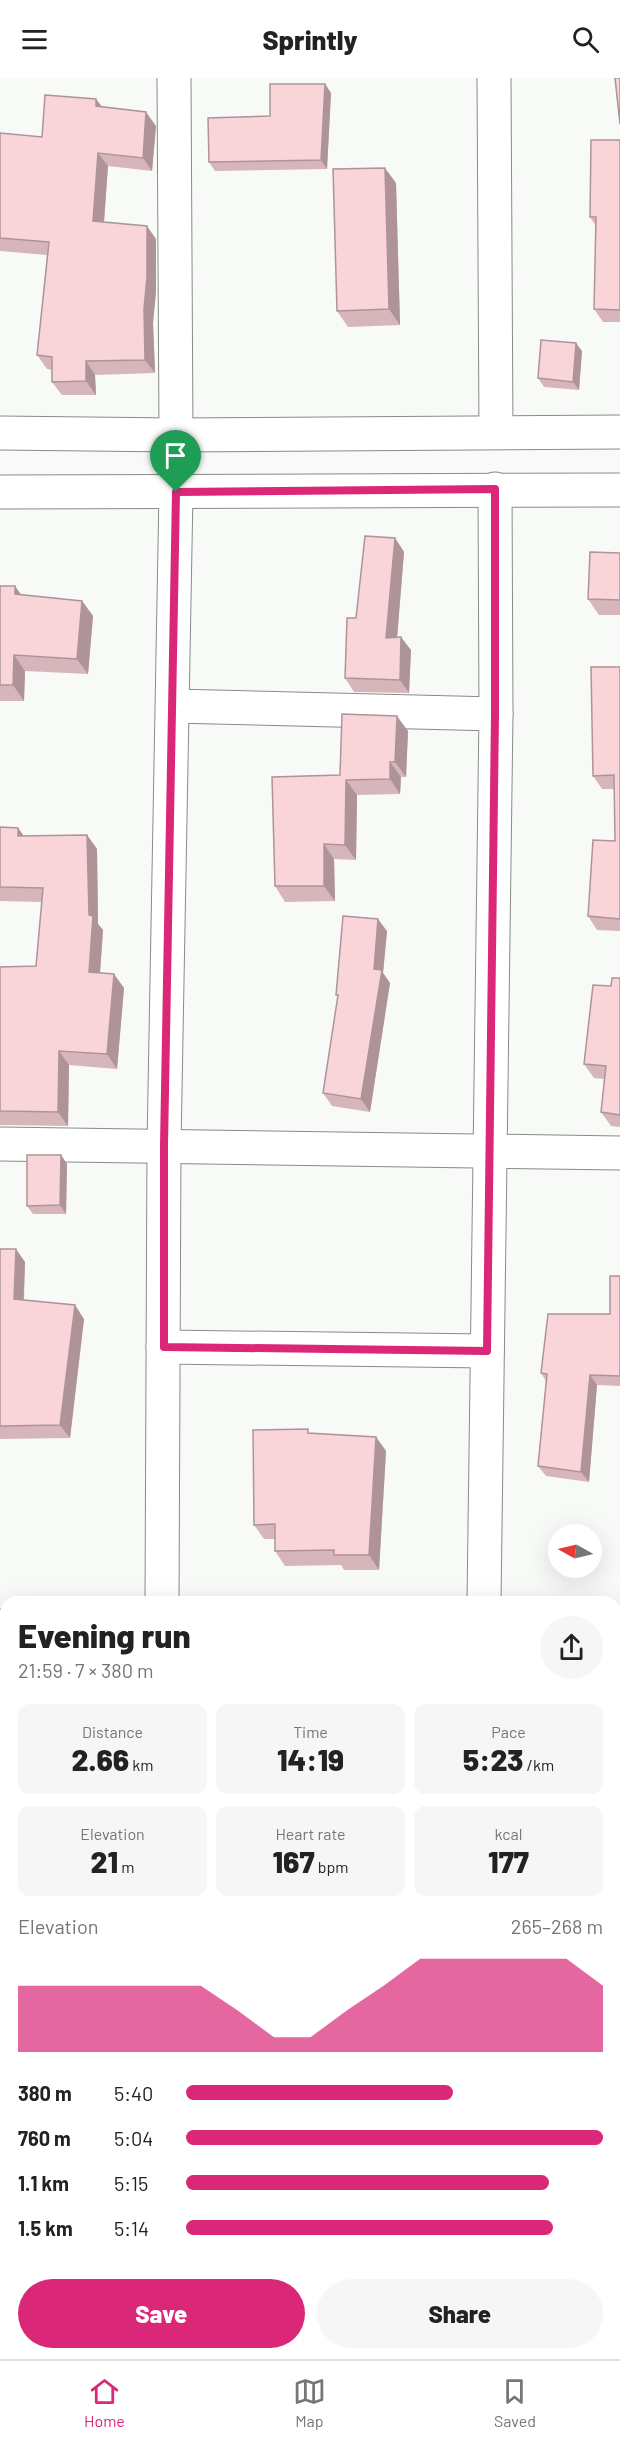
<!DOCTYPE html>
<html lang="en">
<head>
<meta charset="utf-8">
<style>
  :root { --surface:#fff; --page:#f6f6f6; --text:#222; --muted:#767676; --line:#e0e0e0; --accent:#db2777 }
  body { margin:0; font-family:Barlow,sans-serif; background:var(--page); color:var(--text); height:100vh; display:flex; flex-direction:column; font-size:22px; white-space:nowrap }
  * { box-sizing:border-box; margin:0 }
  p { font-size:20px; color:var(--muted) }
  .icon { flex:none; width:33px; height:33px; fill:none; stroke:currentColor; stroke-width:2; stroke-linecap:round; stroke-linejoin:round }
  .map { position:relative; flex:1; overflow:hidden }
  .panel { position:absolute; left:0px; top:1518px; width:621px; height:764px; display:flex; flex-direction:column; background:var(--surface); border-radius:18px 18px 0 0; box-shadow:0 6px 24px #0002 }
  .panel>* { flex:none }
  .needle { width:39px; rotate:278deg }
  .fabs { position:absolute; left:548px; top:1446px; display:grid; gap:12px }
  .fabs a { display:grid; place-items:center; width:54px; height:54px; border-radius:50%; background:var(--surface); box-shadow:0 6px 24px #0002; font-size:30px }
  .pin { position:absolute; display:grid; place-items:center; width:51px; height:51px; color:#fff; margin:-62px -26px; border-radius:50% 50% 50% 0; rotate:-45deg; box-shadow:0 0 6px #0007 }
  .pin .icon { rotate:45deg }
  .round { display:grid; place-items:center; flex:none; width:63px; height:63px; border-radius:32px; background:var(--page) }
  .headline { display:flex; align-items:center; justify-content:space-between; height:102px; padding:0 18px }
  h1 { font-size:33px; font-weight:800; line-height:45px }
  .figures { display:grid; grid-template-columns:repeat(3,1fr); gap:9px; height:102px; padding:6px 18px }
  .figures div { display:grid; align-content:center; border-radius:12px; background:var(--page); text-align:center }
  .figures b { font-size:30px; font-weight:800 }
  .figures small { font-size:16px; font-weight:400 }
  .figures p { font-size:16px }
  .chart { height:168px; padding:12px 18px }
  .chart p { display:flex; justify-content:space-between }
  .chart svg { width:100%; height:108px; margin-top:6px; fill:var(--accent); opacity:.7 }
  .action { display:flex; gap:12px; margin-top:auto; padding:12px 18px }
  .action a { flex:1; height:69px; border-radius:36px; background:var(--accent); color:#fff; font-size:24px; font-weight:800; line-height:69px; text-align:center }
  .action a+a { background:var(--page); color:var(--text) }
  ul { padding:0 18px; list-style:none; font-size:20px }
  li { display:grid; grid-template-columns:96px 72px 1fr; align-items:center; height:45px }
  li i { height:15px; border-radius:8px; background:var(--accent) }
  header { display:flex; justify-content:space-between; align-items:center; height:78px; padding:0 18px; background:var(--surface); font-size:27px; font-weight:800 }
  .dock { display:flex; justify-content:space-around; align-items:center; height:84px; border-top:2px solid var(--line); background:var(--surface); font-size:16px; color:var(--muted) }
  .dock a { display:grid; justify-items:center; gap:3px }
  .dock .on { color:var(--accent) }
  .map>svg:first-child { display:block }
</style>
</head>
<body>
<header><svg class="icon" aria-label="menu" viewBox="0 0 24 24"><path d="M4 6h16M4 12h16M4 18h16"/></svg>Sprintly<svg class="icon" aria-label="search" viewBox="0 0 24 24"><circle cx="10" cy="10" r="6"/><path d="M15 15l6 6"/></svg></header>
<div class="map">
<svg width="620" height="2281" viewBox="0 0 620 2281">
  <rect width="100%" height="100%" fill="#f8faf8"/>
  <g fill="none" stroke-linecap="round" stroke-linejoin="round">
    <g stroke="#888b88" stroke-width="35">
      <g id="minor">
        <path d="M174 0 176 357"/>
        <path d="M494 0 496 354"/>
        <path d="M0 355 176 357 620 354"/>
        <path d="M0 414 620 412"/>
        <path d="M173 628 496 636"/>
        <path d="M0 1066 620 1075"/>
        <path d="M163 1269 487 1273"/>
        <path d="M162 1524 164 1067 176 414"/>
        <path d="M484 1524 496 636 495 411"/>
        <path d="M0 1548 6 1549"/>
        <path d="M615 1561H620"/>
        <path d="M0 1884H6"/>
        <path d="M0 2196H6"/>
        <path d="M615 2200H620"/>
        <path d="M150 2276V2281"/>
        <path d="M472 2276V2281"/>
      </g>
    </g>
    <use href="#minor" stroke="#fff" stroke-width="33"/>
  </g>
  <g fill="#d6b6bb">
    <path d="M325 6 331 15 327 91 215 93 209 84Z"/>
    <path d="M102 29 156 48 152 93 108 88 104 144 156 161V213L153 245 155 295 95 297 96 317H62L52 304V292L47 291 37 277 47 177 0 173V55L42 59Z"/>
    <path d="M620 62V244H603L594 231 596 148 590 139Z"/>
    <path d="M396 105 400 247 348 249 337 233Z"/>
    <path d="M582 273 579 312 544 309 538 300Z"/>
    <path d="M395 460 404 474 397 559 411 572 409 615 354 614 345 600 356 540Z"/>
    <path d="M620 475V537H599L588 521Z"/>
    <path d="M0 508H15L21 517 82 523 93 538 88 596 25 593 24 623H0Z"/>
    <path d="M620 589V853L597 852 588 838 615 763 614 711H602L593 698Z"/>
    <path d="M408 653 406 699H401L400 716 357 717 356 782 334 781 335 823 285 824 275 808 340 697Z"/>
    <path d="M0 749 18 750 24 758 87 757 97 771 98 846 103 852 100 895 124 910 117 991 69 987 68 1048 0 1047V889L36 888 42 824 0 823Z"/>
    <path d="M387 853 383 895 390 905 370 1034 332 1028 323 1015 338 919 336 917Z"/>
    <path d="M620 900V1049L611 1048 601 1034 604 1001 594 1000 584 986 611 908Z"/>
    <path d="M61 1077 67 1086 66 1136H33L27 1128Z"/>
    <path d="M0 1171 25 1184 24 1222 84 1241 70 1360 0 1361Z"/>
    <path d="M620 1198V1308L597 1307 589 1404 546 1398 538 1388 546 1303 541 1295 610 1236Z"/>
    <path d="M311 1355 376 1359 386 1373 379 1492H344L341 1487 285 1488 275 1473V1461H264L254 1447Z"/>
    <path d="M615 1670 620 1671V1872L615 1871Z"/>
    <path d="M0 1693H6V1753L0 1754Z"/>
    <path d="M0 1803H6V1865L0 1866Z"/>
    <path d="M6 1889V2008H0V1891Z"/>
    <rect x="615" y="2060" width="5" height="87"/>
  </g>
  <g fill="#ae9498">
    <path d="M325 6 331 15 327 91 321 82Z"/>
    <path d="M96 21 106 34 96 28Z"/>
    <path d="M146 34 156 48 152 93 143 80Z"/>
    <path d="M98 75 108 88 103 157 93 143Z"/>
    <path d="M385 90 396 105 400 247 389 231Z"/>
    <path d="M147 148 156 161V213L153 245 155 295 145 282 144 231Z"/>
    <path d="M576 265 582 273 579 312 573 304Z"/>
    <path d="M86 283 95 297 96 317 86 303Z"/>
    <path d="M395 460 404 474 396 573 386 560Z"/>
    <path d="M15 508 26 524 15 516Z"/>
    <path d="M82 523 93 538 88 596 77 581Z"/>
    <path d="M401 559 411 572 409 615 400 602Z"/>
    <path d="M14 577 25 593 24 623 13 607Z"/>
    <path d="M397 638 408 653 406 699 395 684Z"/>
    <path d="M390 684 401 699 400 716 390 701Z"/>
    <path d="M346 702 357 717 356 782 345 767Z"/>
    <path d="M18 750 28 764 18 758Z"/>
    <path d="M87 757 97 771 98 846 103 852 99 908 89 894Z"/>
    <path d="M324 766 334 781 335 823 324 808Z"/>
    <path d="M378 841 387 853 383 895 390 905 370 1034 361 1021Z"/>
    <path d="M114 896 124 910 117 991 107 976Z"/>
    <path d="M59 973 69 987 68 1048 58 1034Z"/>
    <path d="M61 1077 67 1086 66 1136 60 1127Z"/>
    <path d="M16 1171 25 1184 23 1234 14 1221Z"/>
    <path d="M75 1227 84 1241 70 1360 60 1347Z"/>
    <path d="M590 1297 597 1307 589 1404 581 1394Z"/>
    <path d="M376 1359 386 1373 379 1492 369 1477Z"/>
  </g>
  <g fill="#f9d4d9" stroke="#ae9498" stroke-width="1.5">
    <path d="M615 0H620V46Z"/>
    <path d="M270 6H325L321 82 209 84 208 40 270 38Z"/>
    <path d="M45 17 96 21V28L146 34 143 80 98 75 93 143 147 148V199L144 231 145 282 86 283V303L52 304V279L37 277 49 164 0 160V55L42 59Z"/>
    <path d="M591 62H620V232L594 231 596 139H590Z"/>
    <path d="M385 90 389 231 337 233 333 91Z"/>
    <path d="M541 262 576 265 573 304 538 300Z"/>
    <path d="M365 458 395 460 386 560 401 559 400 602 345 600 347 540H356Z"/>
    <path d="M590 474 620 475V522L588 521Z"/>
    <path d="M0 508H15V516L82 523 77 581 14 577 13 607H0Z"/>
    <path d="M591 589H620V841L588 838 593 762 615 763 614 697 593 698Z"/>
    <path d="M342 636 397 638 395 684H390V701L346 702 345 767 324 766V808H275L272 699 340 697Z"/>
    <path d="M0 749 18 750V758L87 757 89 837 93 838 89 894 114 896 107 976 59 973 58 1034 0 1033V889L36 888 43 810 0 809Z"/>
    <path d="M343 838 378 841 374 891 382 892 361 1021 323 1015 338 917H336Z"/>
    <path d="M612 900H620V1037L601 1034 606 988 584 986 593 907 611 908Z"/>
    <path d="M27 1077H61L60 1127 27 1128Z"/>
    <path d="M0 1171H16L14 1221 75 1227 60 1347 0 1348Z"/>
    <path d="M610 1198H620V1298L590 1297 581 1394 538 1388 547 1296 541 1295 548 1236H610Z"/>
    <path d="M308 1351V1355L376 1359 369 1477H334V1472L275 1473V1446L254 1447 253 1352Z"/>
    <path d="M615 1670 620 1671V1860L615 1859Z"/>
    <rect x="0" y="1693" width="6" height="52"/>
    <path d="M0 1803H6V1856L0 1855Z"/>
    <path d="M6 1889V1997H0V1891Z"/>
    <rect x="615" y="2060" width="5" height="78"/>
  </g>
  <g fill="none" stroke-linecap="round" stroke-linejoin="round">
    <g stroke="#fff" stroke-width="12">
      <path id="route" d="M495 411V636L487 1273 164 1269V1067L176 414Z"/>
    </g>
    <use href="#route" stroke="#db2777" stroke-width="8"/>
  </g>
</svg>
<div class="fabs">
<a><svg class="needle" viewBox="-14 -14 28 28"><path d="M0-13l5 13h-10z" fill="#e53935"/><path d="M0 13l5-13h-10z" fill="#767676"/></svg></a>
</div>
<div class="pin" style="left:176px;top:414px;background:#1e9e55"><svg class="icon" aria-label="arrive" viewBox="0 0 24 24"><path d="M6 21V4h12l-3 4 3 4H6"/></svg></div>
<section class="panel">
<div class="headline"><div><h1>Evening run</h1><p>21:59 · 7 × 380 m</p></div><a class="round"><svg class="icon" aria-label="share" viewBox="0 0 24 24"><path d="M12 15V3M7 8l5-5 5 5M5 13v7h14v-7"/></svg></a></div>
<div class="figures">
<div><p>Distance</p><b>2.66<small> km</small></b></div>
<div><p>Time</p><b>14:19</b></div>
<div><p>Pace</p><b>5:23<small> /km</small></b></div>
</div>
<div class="figures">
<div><p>Elevation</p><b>21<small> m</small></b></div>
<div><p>Heart rate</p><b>167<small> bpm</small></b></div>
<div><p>kcal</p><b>177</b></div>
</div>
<div class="chart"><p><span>Elevation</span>265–268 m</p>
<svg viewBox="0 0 160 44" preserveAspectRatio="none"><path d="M0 44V17L10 17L20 17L30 17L40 17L50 17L60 27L70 38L80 38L90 27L100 17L110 6L120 6L130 6L140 6L150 6L160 17V44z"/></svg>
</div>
<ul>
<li><b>380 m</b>5:40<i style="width:64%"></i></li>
<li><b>760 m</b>5:04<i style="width:100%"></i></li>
<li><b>1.1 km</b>5:15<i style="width:87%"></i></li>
<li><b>1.5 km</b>5:14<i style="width:88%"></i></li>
</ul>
<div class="action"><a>Save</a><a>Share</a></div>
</section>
</div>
<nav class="dock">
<a class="on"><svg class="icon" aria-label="home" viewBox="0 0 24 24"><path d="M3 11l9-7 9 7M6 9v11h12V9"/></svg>Home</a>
<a><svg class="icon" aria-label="map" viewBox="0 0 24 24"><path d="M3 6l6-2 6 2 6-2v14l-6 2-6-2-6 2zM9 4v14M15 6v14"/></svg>Map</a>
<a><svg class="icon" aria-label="saved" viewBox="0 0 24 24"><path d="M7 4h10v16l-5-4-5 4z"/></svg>Saved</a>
</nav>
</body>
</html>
